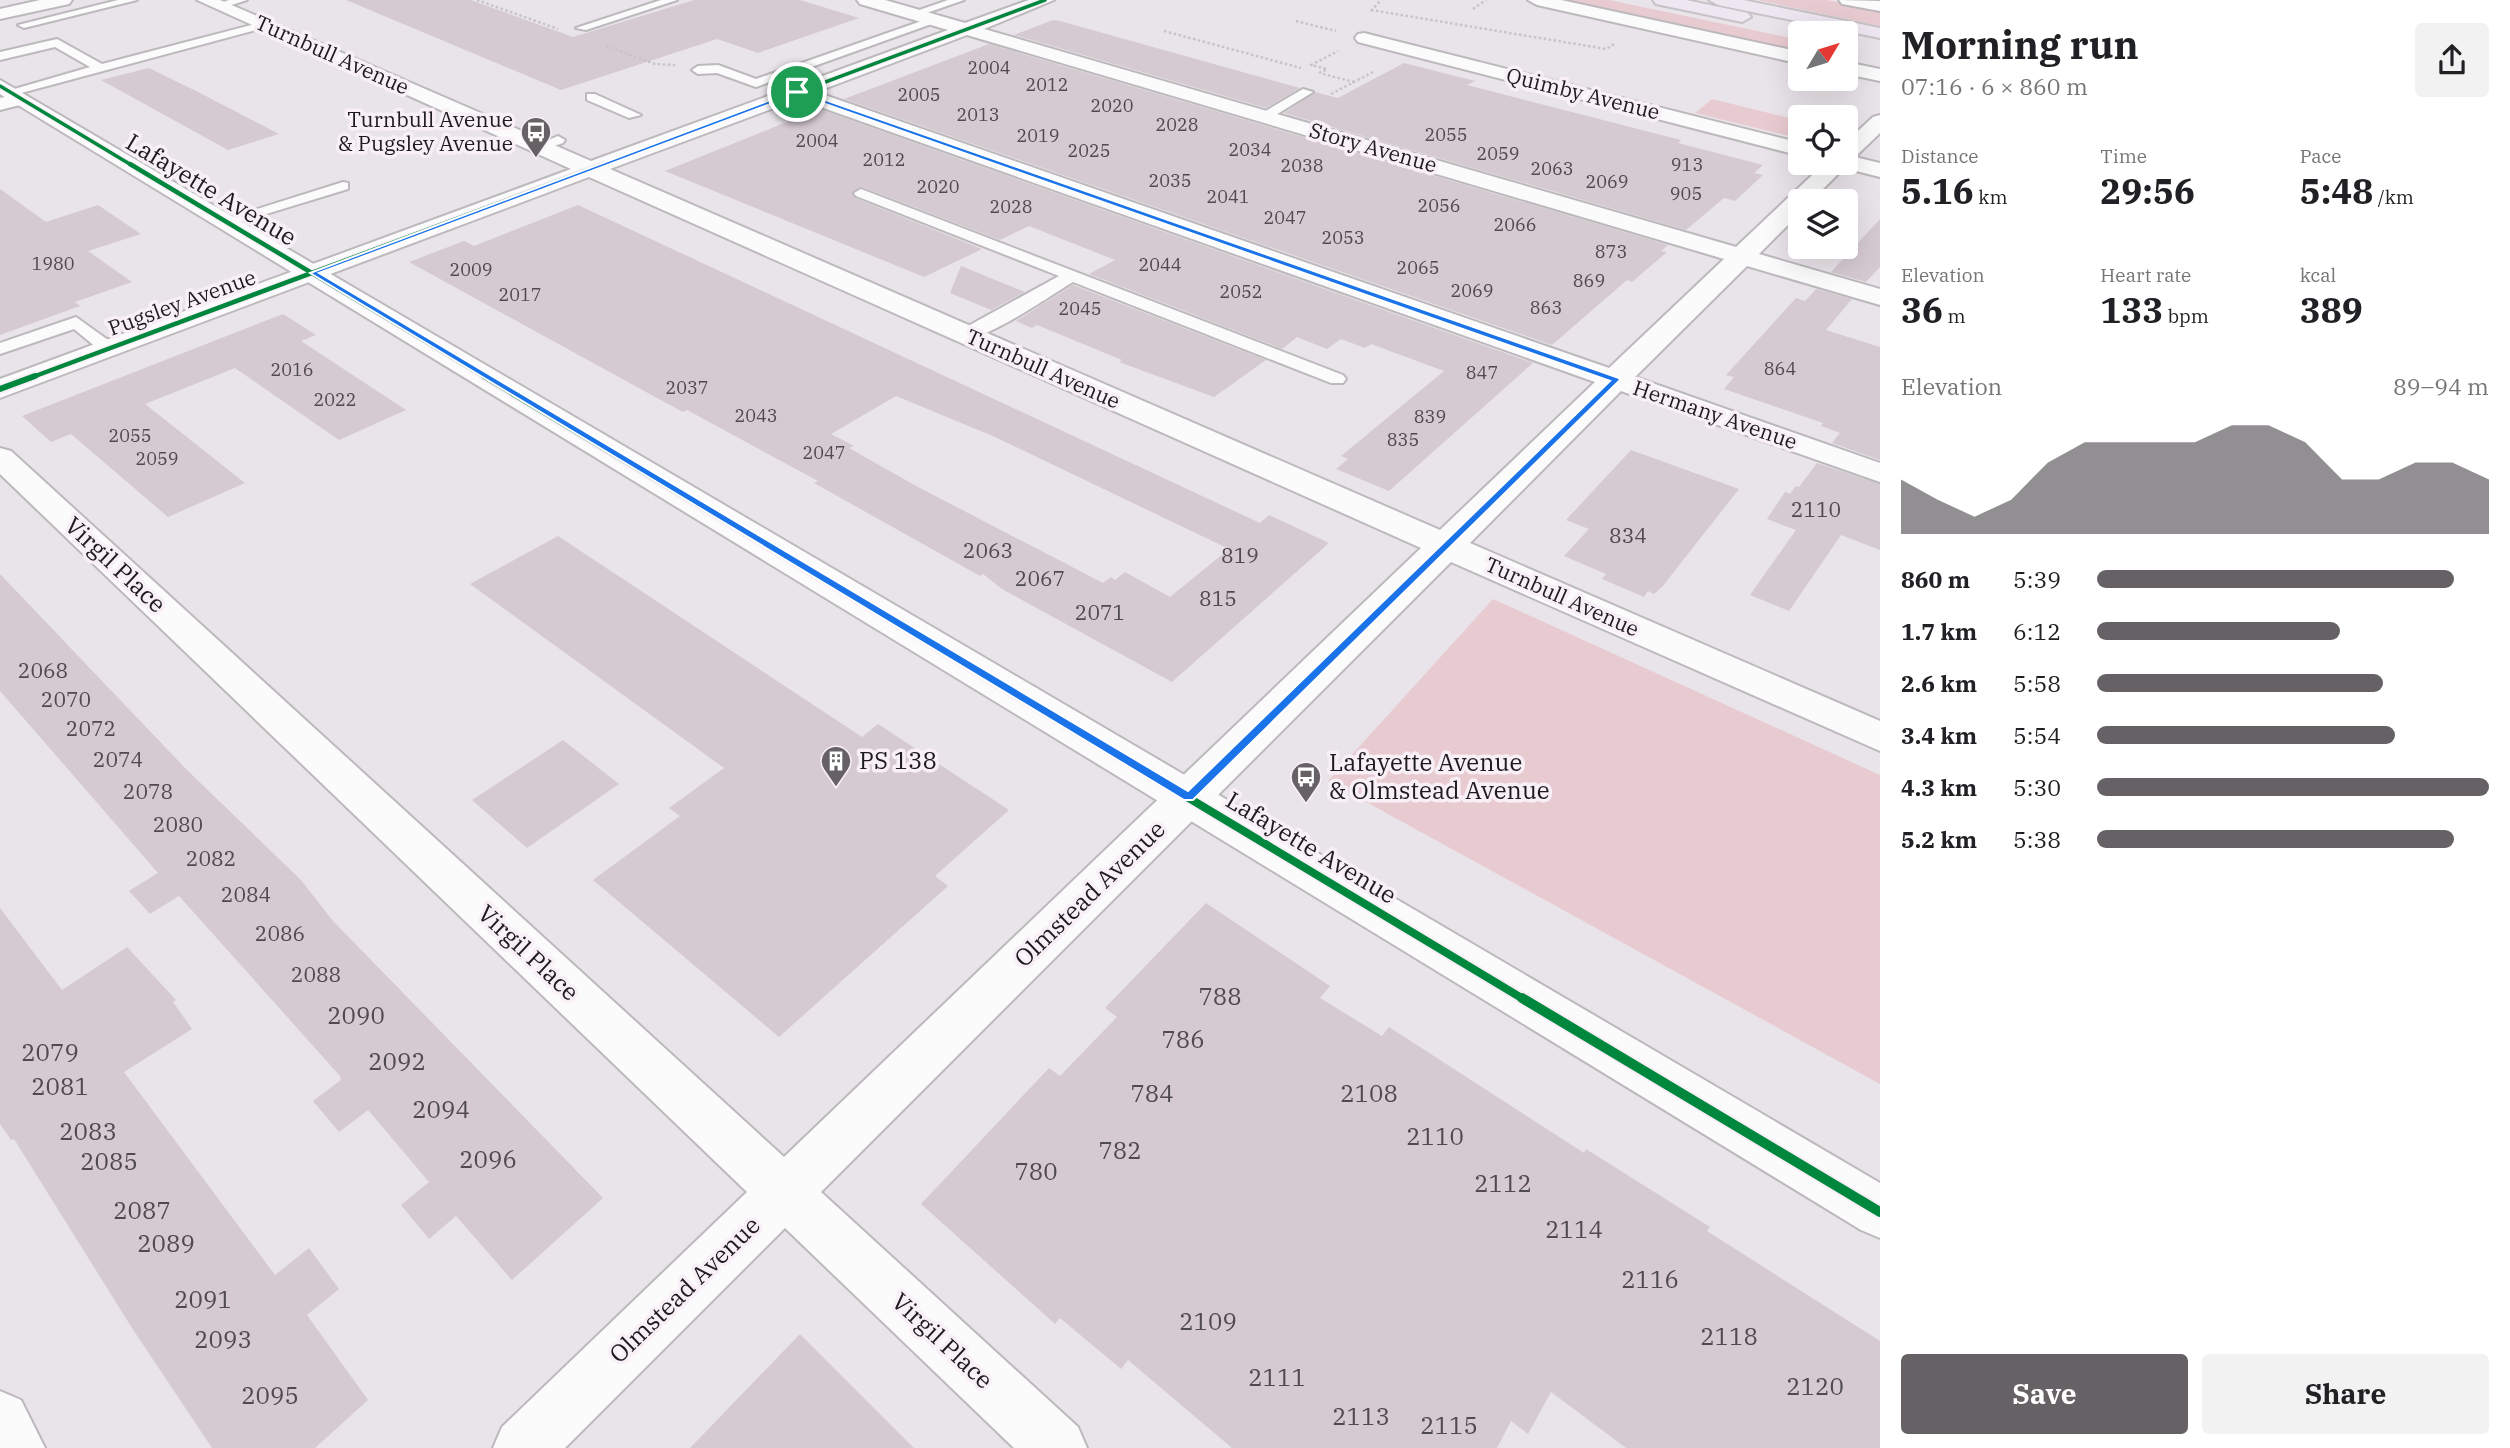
<!DOCTYPE html>
<html lang="en">
<head>
<meta charset="utf-8">
<style>
  :root { --surface:#fff; --page:#f2f2f2; --text:#202124; --muted:#757577; --accent:#656165 }
  body { margin:0; font-family:"IBM Plex Serif",serif; background:var(--page); color:var(--text); height:100vh; display:flex; flex-direction:column; font-size:26px; white-space:nowrap }
  * { box-sizing:border-box; margin:0 }
  p { font-size:23px; color:var(--muted) }
  .icon { flex:none; width:38px; height:38px; fill:none; stroke:currentColor; stroke-width:2; stroke-linecap:round; stroke-linejoin:round }
  .map { position:relative; flex:1; overflow:hidden }
  .panel { display:flex; flex-direction:column; background:var(--surface); width:630px }
  .panel>* { flex:none }
  .needle { width:46px; rotate:52deg }
  .buttons { position:absolute; left:1788px; top:21px; display:grid; gap:14px }
  .buttons a { display:grid; place-items:center; width:70px; height:70px; border-radius:7px; background:var(--surface); box-shadow:0 7px 28px #0002; font-size:35px }
  .pin { position:absolute; display:grid; place-items:center; width:60px; height:60px; color:#fff; margin:-30px; border:4px solid #fff; border-radius:50%; box-shadow:0 2px 7px #0007 }
  .round { display:grid; place-items:center; flex:none; width:74px; height:74px; border-radius:7px; background:var(--page) }
  .head { display:flex; align-items:center; justify-content:space-between; height:119px; padding:0 21px }
  h1 { font-size:38px; font-weight:700; line-height:52px }
  .metrics { display:grid; grid-template-columns:repeat(3,1fr); gap:10px; height:119px; padding:7px 21px }
  .metrics div { display:grid; align-content:center }
  .metrics b { font-size:35px; font-weight:700 }
  .metrics small { font-size:19px; font-weight:400 }
  .metrics p { font-size:19px }
  .chart { height:196px; padding:14px 21px }
  .chart p { display:flex; justify-content:space-between }
  .chart svg { width:100%; height:126px; margin-top:7px; fill:var(--accent); opacity:.7 }
  .button { display:flex; gap:14px; margin-top:auto; padding:14px 21px }
  .button a { flex:1; height:80px; border-radius:7px; background:var(--accent); color:#fff; font-size:28px; font-weight:700; line-height:80px; text-align:center }
  .button a+a { background:var(--page); color:var(--text) }
  ul { padding:0 21px; list-style:none; font-size:23px }
  li { display:grid; grid-template-columns:112px 84px 1fr; align-items:center; height:52px }
  li i { height:18px; border-radius:9px; background:var(--accent) }
  main { display:flex; flex:1; min-height:0 }
  .map>svg:first-child { display:block }
</style>
</head>
<body>
<main>
<div class="map">
<svg width="1880" height="1448" viewBox="0 0 1880 1448">
  <rect width="100%" height="100%" fill="#e9e4e9"/>
  <g fill="#e8cbd1">
    <path d="M1553 0H1609L1801 40V53Z"/>
    <path d="M1757 0H1827L1880 11V26Z"/>
    <path d="M1712 99 1801 121V139L1695 113Z"/>
    <path d="M1493 599 1880 775V1084L1328 781Z"/>
  </g>
  <g fill="#d6cad1" fill-rule="evenodd">
    <path d="M346 0H471L573 37 694 0H800L859 18 758 53 717 39 561 90Z"/>
    <path d="M1053 20 1060 21 1300 88 1266 108 1014 35Z"/>
    <path d="M989 44 1668 245 1661 251 1667 252 1632 282 1627 280 1552 345 844 99Z"/>
    <path d="M1404 63 1475 81 1467 85 1681 140 1678 143 1763 165 1754 173 1763 175 1735 201 1724 198 1686 230 1284 113 1315 92 1338 98Z"/>
    <path d="M149 68 200 93 279 134 228 150 101 80Z"/>
    <path d="M819 109 1533 363 1389 491 1336 469 1348 459 1341 456 1444 371 1371 344 1365 348 1341 339 1327 349 1297 337 1282 349 1089 274 1115 260 1029 226 1000 240 862 187 853 191 855 198 982 249 924 277 665 171Z"/>
    <path d="M0 189 46 222 98 205 141 234 88 251 132 282 75 302 80 306 0 335Z"/>
    <path d="M578 205 1260 523 1269 515 1329 543 1172 682 1002 589 983 574 980 576 814 483 818 481 687 410 683 412 646 392 409 262 464 241 474 246ZM896 396 995 437 1229 549 1170 597 1125 572 1115 580 1111 577 1103 583 918 487 849 448 854 446 831 434Z"/>
    <path d="M1880 219V267L1866 282 1831 272Z"/>
    <path d="M961 266 1025 292 991 310 950 293Z"/>
    <path d="M1073 285 1266 360 1214 397 1119 362 1122 360 1037 325 1032 328 1016 321Z"/>
    <path d="M1816 289 1852 299 1826 330 1880 347V460L1832 443 1840 433 1821 426 1823 423 1724 389 1734 377 1726 375 1796 298 1805 301Z"/>
    <path d="M283 314 316 335 301 341 406 410 339 440 235 368 145 404 245 483 168 517 71 434 51 442 22 416Z"/>
    <path d="M1631 450 1739 489 1662 587 1654 594 1648 591 1644 597 1602 579 1606 574 1564 556 1589 529 1566 520Z"/>
    <path d="M1817 463 1880 484V550L1841 535 1789 611 1750 595 1796 530 1767 519 1785 492 1790 494 1796 486 1799 487Z"/>
    <path d="M558 536 862 737 878 724 1009 810 935 876 948 886 779 1037 593 880 680 816 669 808 724 768 470 584Z"/>
    <path d="M0 574 187 770 301 880 333 921 603 1198 512 1280 456 1216 429 1239 401 1205 429 1182 368 1110 339 1132 313 1101 341 1080 340 1076 179 896 150 914 129 891 158 873 0 691Z"/>
    <path d="M563 740 619 784 527 848 472 800Z"/>
    <path d="M1206 903 1330 986 1320 998 1382 1036 1389 1027 1584 1153 1586 1149 1710 1227 1707 1231 1880 1341V1448H1626L1551 1392 1528 1434 1511 1421 1497 1448H1232L1128 1360 1121 1369 1060 1318 1055 1324 921 1204 1049 1068 1060 1076 1117 1017 1105 1008Z"/>
    <path d="M0 908 62 990 127 947 176 1000 173 1002 192 1029 124 1072 275 1275 309 1248 339 1289 307 1315 368 1400 315 1448H212L132 1328 14 1139 11 1140 0 1124Z"/>
    <path d="M800 1334 914 1448H690Z"/>
  </g>
  <g fill="none" stroke-linecap="round" stroke-linejoin="round">
    <g stroke="#bcb9bc" stroke-width="4">
      <g id="service">
        <path d="M118 0H137L24 28 18 25Z"/>
        <path d="M229 0H247L219 9 213 6Z"/>
        <path d="M661 0H677L586 30 576 28Z"/>
        <path d="M948 0H964L918 16 908 14Z"/>
        <path d="M933 17 939 20 937 22 756 87 717 73 698 74 692 70 698 66 718 65 756 79Z"/>
        <path d="M263 22 267 23V27L10 96 4 92 90 67 55 47 0 60V52L57 39 102 64Z"/>
        <path d="M1303 89 1313 92 1269 119 1257 116Z"/>
        <path d="M587 94H595L641 115 629 118 587 100Z"/>
        <path d="M558 136 565 140 563 143 539 151 532 147Z"/>
        <path d="M343 182 348 183V189L227 226 219 221Z"/>
        <path d="M861 189 1343 375 1346 379 1343 383H1331L1073 282C1051 295 982 344 959 339L956 335 959 331 1059 276 856 196 854 193Z"/>
        <path d="M76 317 115 345 118 349 115 353H103L74 329 0 354V343Z"/>
      </g>
    </g>
    <g stroke="#bcb9bc" stroke-width="4">
      <g id="minor">
        <path d="M197 0H220L591 161 948 30 860 4 857 0H885L965 23 1029 0H1054L984 29 1736 247 1825 163H1846V142L1873 117 1880 115V133L1855 157 1880 163V177L1844 168 1811 201H1801V212L1759 254 1880 289V305L1747 266 1635 377 1880 463V482L1621 391 1470 543 1880 721V751L1451 562 821 1192 1078 1427 1087 1448H1014L785 1228 565 1448H493L502 1427 747 1192 0 474V448L11 451 784 1157 1421 548 589 177 0 398V379L571 169ZM967 35 1724 259 1609 368 816 92ZM798 99 1595 382 1440 530 610 169Z"/>
        <path d="M1364 33 1801 143V156L1358 42 1355 38 1358 34Z"/>
        <path d="M21 93 31 99 28 103 0 110V98Z"/>
        <path d="M0 1391 21 1400 45 1448H0Z"/>
      </g>
    </g>
    <g stroke="#bcb9bc" stroke-width="4">
      <path id="tertiary" d="M0 80 1880 1183V1238L1861 1230 0 94Z"/>
    </g>
    <g stroke="#bcb9bc" stroke-width="4">
      <g id="secondary">
        <path d="M40 0H72L69 4 0 19V9Z"/>
        <path d="M1528 0H1561L1801 52V64L1537 5Z"/>
        <path d="M1839 0 1880 1V11L1842 4Z"/>
        <path d="M1846 62 1880 69V81L1846 74Z"/>
      </g>
    </g>
    <g stroke="#c6c3c6" stroke-width="4">
      <g id="motorway">
        <path d="M1653 0H1686L1748 13 1751 17 1742 22 1656 4Z"/>
        <path d="M1709 0H1743L1880 28V38L1718 5Z"/>
      </g>
    </g>
    <g stroke="#c6c4c6" stroke-width="2.5" stroke-dasharray="2.5 2.5" stroke-linecap="butt">
      <path d="M477 0 558 29"/>
      <path d="M1473 9 1486 0"/>
      <path d="M1371 10 1606 49 1614 44"/>
      <path d="M1371 11 1381 0"/>
      <path d="M1296 21 1336 31"/>
      <path d="M1164 31 1301 68"/>
      <path d="M606 46 655 64 675 65"/>
      <path d="M1319 73 1327 69 1311 65 1338 51"/>
      <path d="M1323 74 1354 82"/>
      <path d="M1331 94 1373 72"/>
    </g>
    <use href="#service" fill="#fcfbfc" fill-rule="evenodd"/>
    <use href="#minor" fill="#fcfbfc" fill-rule="evenodd"/>
    <use href="#tertiary" fill="#fcfbfc" fill-rule="evenodd"/>
    <use href="#secondary" fill="#fcfbfc" fill-rule="evenodd"/>
    <use href="#motorway" fill="#eee7f2" fill-rule="evenodd"/>
    <g stroke="#f9eff7" stroke-width="6">
      <g id="cycleway-far4">
        <path d="M0 86 133 166"/>
        <path d="M600 166 1045 0"/>
      </g>
    </g>
    <g stroke="#f9eff7" stroke-width="7">
      <g id="cycleway-far3">
        <path d="M130 164 487 378"/>
        <path d="M30 378 604 164"/>
      </g>
    </g>
    <g stroke="#f9eff7" stroke-width="10">
      <g id="cycleway-far2">
        <path d="M484 376 941 650"/>
        <path d="M0 389 35 376"/>
      </g>
    </g>
    <g stroke="#f9eff7" stroke-width="12">
      <path id="cycleway-far1" d="M939 648 1525 1000"/>
    </g>
    <g stroke="#f9eff7" stroke-width="14">
      <path id="cycleway" d="M1522 998 1880 1212"/>
    </g>
    <use href="#cycleway-far4" stroke="#00873e" stroke-width="3.5"/>
    <use href="#cycleway-far3" stroke="#00873e" stroke-width="4.5"/>
    <use href="#cycleway-far2" stroke="#00873e" stroke-width="6"/>
    <use href="#cycleway-far1" stroke="#00873e" stroke-width="8"/>
    <use href="#cycleway" stroke="#00873e" stroke-width="10"/>
  </g>
  <path fill="#1a73e8" stroke="#fff" stroke-width="2" fill-rule="evenodd" d="M797 90 1619 378 1620 380 1193 800H1184L310 273ZM797 94 1610 381 1188 791 319 273Z"/>
  <defs>
    <g id="bus-pin" transform="scale(1.575)"><path d="M0 17L-7.5 6A9.5 9.5 0 1 1 7.5 6Z" fill="#656165" stroke="#f9eff7"/><path d="M-5-6H5V4H4V6H2V4H-2V6H-4V4H-5ZM-3.5-4V0h7V-4ZM-3.5 1.2v1.5H-2V1.2ZM2 1.2v1.5H3.5V1.2Z" fill="#fff"/></g>
    <g id="building-pin" transform="scale(1.575)"><path d="M0 17L-7.5 6A9.5 9.5 0 1 1 7.5 6Z" fill="#656165" stroke="#f9eff7"/><path d="M-4-6H4V6H1V3H-1V6H-4ZM-2.5-4.3h1.7v1.8h-1.7ZM.8-4.3h1.7v1.8H.8ZM-2.5-1h1.7V.8h-1.7ZM.8-1h1.7V.8H.8Z" fill="#fff"/></g>
  </defs>
  <g fill-rule="evenodd">
    <use href="#bus-pin" x="536" y="132"/>
    <use href="#building-pin" x="836" y="761"/>
    <use href="#bus-pin" x="1306" y="777"/>
  </g>
  <g text-anchor="middle" stroke-width="7" stroke-linejoin="round" paint-order="stroke">
    <g font-size="18" fill="#4f4a4e">
      <text x="989" y="74">2004</text>
      <text x="1047" y="91">2012</text>
      <text x="919" y="101">2005</text>
      <text x="1112" y="112">2020</text>
      <text x="978" y="121">2013</text>
      <text x="1177" y="131">2028</text>
      <text x="1446" y="141">2055</text>
      <text x="1038" y="142">2019</text>
      <text x="817" y="147">2004</text>
      <text x="1250" y="156">2034</text>
      <text x="1089" y="157">2025</text>
      <text x="1498" y="160">2059</text>
      <text x="884" y="166">2012</text>
      <text x="1687" y="171">913</text>
      <text x="1302" y="172">2038</text>
      <text x="1552" y="175">2063</text>
      <text x="1170" y="187">2035</text>
      <text x="1607" y="188">2069</text>
      <text x="938" y="193">2020</text>
      <text x="1686" y="200">905</text>
      <text x="1228" y="203">2041</text>
      <text x="1439" y="212">2056</text>
      <text x="1011" y="213">2028</text>
      <text x="1285" y="224">2047</text>
      <text x="1515" y="231">2066</text>
      <text x="1343" y="244">2053</text>
      <text x="1611" y="258">873</text>
      <text x="53" y="270">1980</text>
      <text x="1160" y="271">2044</text>
      <text x="1418" y="274">2065</text>
      <text x="471" y="276">2009</text>
      <text x="1589" y="287">869</text>
      <text x="1472" y="297">2069</text>
      <text x="1241" y="298">2052</text>
      <text x="520" y="301">2017</text>
      <text x="1546" y="314">863</text>
      <text x="1080" y="315">2045</text>
      <text x="1780" y="375">864</text>
      <text x="292" y="376">2016</text>
      <text x="1482" y="379">847</text>
      <text x="687" y="394">2037</text>
      <text x="335" y="406">2022</text>
      <text x="756" y="422">2043</text>
      <text x="1430" y="423">839</text>
      <text x="130" y="442">2055</text>
      <text x="1403" y="446">835</text>
      <text x="824" y="459">2047</text>
      <text x="157" y="465">2059</text>
    </g>
    <g font-size="21" fill="#1e1b1e" stroke="#f9eff7">
      <text transform="translate(332 55) rotate(24)" y="7">Turnbull Avenue</text>
      <text transform="translate(1583 94) rotate(14)" y="7">Quimby Avenue</text>
      <text transform="translate(1373 148) rotate(16)" y="7">Story Avenue</text>
      <text transform="translate(182 303) rotate(-20)" y="7">Pugsley Avenue</text>
      <text transform="translate(1043 369) rotate(24)" y="7">Turnbull Avenue</text>
      <text transform="translate(1715 415) rotate(19)" y="7">Hermany Avenue</text>
      <text transform="translate(1562 597) rotate(24)" y="7">Turnbull Avenue</text>
    </g>
    <g font-size="21" fill="#1e1b1e" stroke="#f9eff7" text-anchor="end">
      <text x="513" y="127">Turnbull Avenue<tspan x="513" dy="24">&amp; Pugsley Avenue</tspan></text>
    </g>
    <g font-size="21" fill="#4f4a4e">
      <text x="1816" y="517">2110</text>
      <text x="1628" y="543">834</text>
      <text x="988" y="558">2063</text>
      <text x="1240" y="563">819</text>
      <text x="1040" y="586">2067</text>
      <text x="1218" y="606">815</text>
      <text x="1100" y="620">2071</text>
      <text x="43" y="678">2068</text>
      <text x="66" y="707">2070</text>
      <text x="91" y="736">2072</text>
      <text x="118" y="767">2074</text>
      <text x="148" y="799">2078</text>
      <text x="178" y="832">2080</text>
      <text x="211" y="866">2082</text>
      <text x="246" y="902">2084</text>
      <text x="280" y="941">2086</text>
      <text x="316" y="982">2088</text>
    </g>
    <g font-size="24" fill="#1e1b1e" stroke="#f9eff7">
      <text transform="translate(211 190) rotate(31)" y="8">Lafayette Avenue</text>
      <text transform="translate(115 565) rotate(43)" y="8">Virgil Place</text>
      <text transform="translate(1311 848) rotate(31)" y="8">Lafayette Avenue</text>
      <text transform="translate(1090 894) rotate(-44)" y="8">Olmstead Avenue</text>
      <text transform="translate(528 953) rotate(43)" y="8">Virgil Place</text>
      <text transform="translate(685 1290) rotate(-44)" y="8">Olmstead Avenue</text>
      <text transform="translate(942 1341) rotate(43)" y="8">Virgil Place</text>
    </g>
    <g font-size="24" fill="#1e1b1e" stroke="#f9eff7" text-anchor="start">
      <text x="859" y="769">PS 138</text>
      <text x="1329" y="771">Lafayette Avenue<tspan x="1329" dy="28">&amp; Olmstead Avenue</tspan></text>
    </g>
    <g font-size="24" fill="#4f4a4e">
      <text x="1220" y="1005">788</text>
      <text x="356" y="1024">2090</text>
      <text x="1183" y="1048">786</text>
      <text x="50" y="1061">2079</text>
      <text x="397" y="1070">2092</text>
      <text x="60" y="1095">2081</text>
      <text x="1152" y="1102">784</text>
      <text x="1369" y="1102">2108</text>
      <text x="441" y="1118">2094</text>
      <text x="88" y="1140">2083</text>
      <text x="1435" y="1145">2110</text>
      <text x="1120" y="1159">782</text>
      <text x="488" y="1168">2096</text>
      <text x="109" y="1170">2085</text>
      <text x="1036" y="1180">780</text>
      <text x="1503" y="1192">2112</text>
      <text x="142" y="1219">2087</text>
      <text x="1574" y="1238">2114</text>
      <text x="166" y="1252">2089</text>
      <text x="1650" y="1288">2116</text>
      <text x="203" y="1308">2091</text>
      <text x="1208" y="1330">2109</text>
      <text x="1729" y="1345">2118</text>
      <text x="223" y="1348">2093</text>
      <text x="1277" y="1386">2111</text>
      <text x="1815" y="1395">2120</text>
      <text x="270" y="1404">2095</text>
      <text x="1361" y="1425">2113</text>
      <text x="1449" y="1434">2115</text>
    </g>
  </g>
</svg>
<div class="buttons">
<a><svg class="needle" viewBox="-14 -14 28 28"><path d="M0-13l5 13h-10z" fill="#e53935"/><path d="M0 13l5-13h-10z" fill="#757577"/></svg></a>
<a><svg class="icon" aria-label="locate" viewBox="0 0 24 24"><circle cx="12" cy="12" r="6"/><path d="M12 2v4M12 18v4M2 12h4M18 12h4"/></svg></a>
<a><svg class="icon" aria-label="layers" viewBox="0 0 24 24"><path d="M12 4l9 5-9 5-9-5zM3 14l9 5 9-5"/></svg></a>
</div>
<div class="pin" style="left:797px;top:92px;background:#1e9e55"><svg class="icon" aria-label="arrive" viewBox="0 0 24 24"><path d="M6 21V4h12l-3 4 3 4H6"/></svg></div>
</div>
<section class="panel">
<div class="head"><div><h1>Morning run</h1><p>07:16 · 6 × 860 m</p></div><a class="round"><svg class="icon" aria-label="share" viewBox="0 0 24 24"><path d="M12 15V3M7 8l5-5 5 5M5 13v7h14v-7"/></svg></a></div>
<div class="metrics">
<div><p>Distance</p><b>5.16<small> km</small></b></div>
<div><p>Time</p><b>29:56</b></div>
<div><p>Pace</p><b>5:48<small> /km</small></b></div>
</div>
<div class="metrics">
<div><p>Elevation</p><b>36<small> m</small></b></div>
<div><p>Heart rate</p><b>133<small> bpm</small></b></div>
<div><p>kcal</p><b>389</b></div>
</div>
<div class="chart"><p><span>Elevation</span>89–94 m</p>
<svg viewBox="0 0 160 44" preserveAspectRatio="none"><path d="M0 44V25L10 32L20 38L30 32L40 19L50 12L60 12L70 12L80 12L90 6L100 6L110 12L120 25L130 25L140 19L150 19L160 25V44z"/></svg>
</div>
<ul>
<li><b>860 m</b>5:39<i style="width:91%"></i></li>
<li><b>1.7 km</b>6:12<i style="width:62%"></i></li>
<li><b>2.6 km</b>5:58<i style="width:73%"></i></li>
<li><b>3.4 km</b>5:54<i style="width:76%"></i></li>
<li><b>4.3 km</b>5:30<i style="width:100%"></i></li>
<li><b>5.2 km</b>5:38<i style="width:91%"></i></li>
</ul>
<div class="button"><a>Save</a><a>Share</a></div>
</section>
</main>
</body>
</html>
